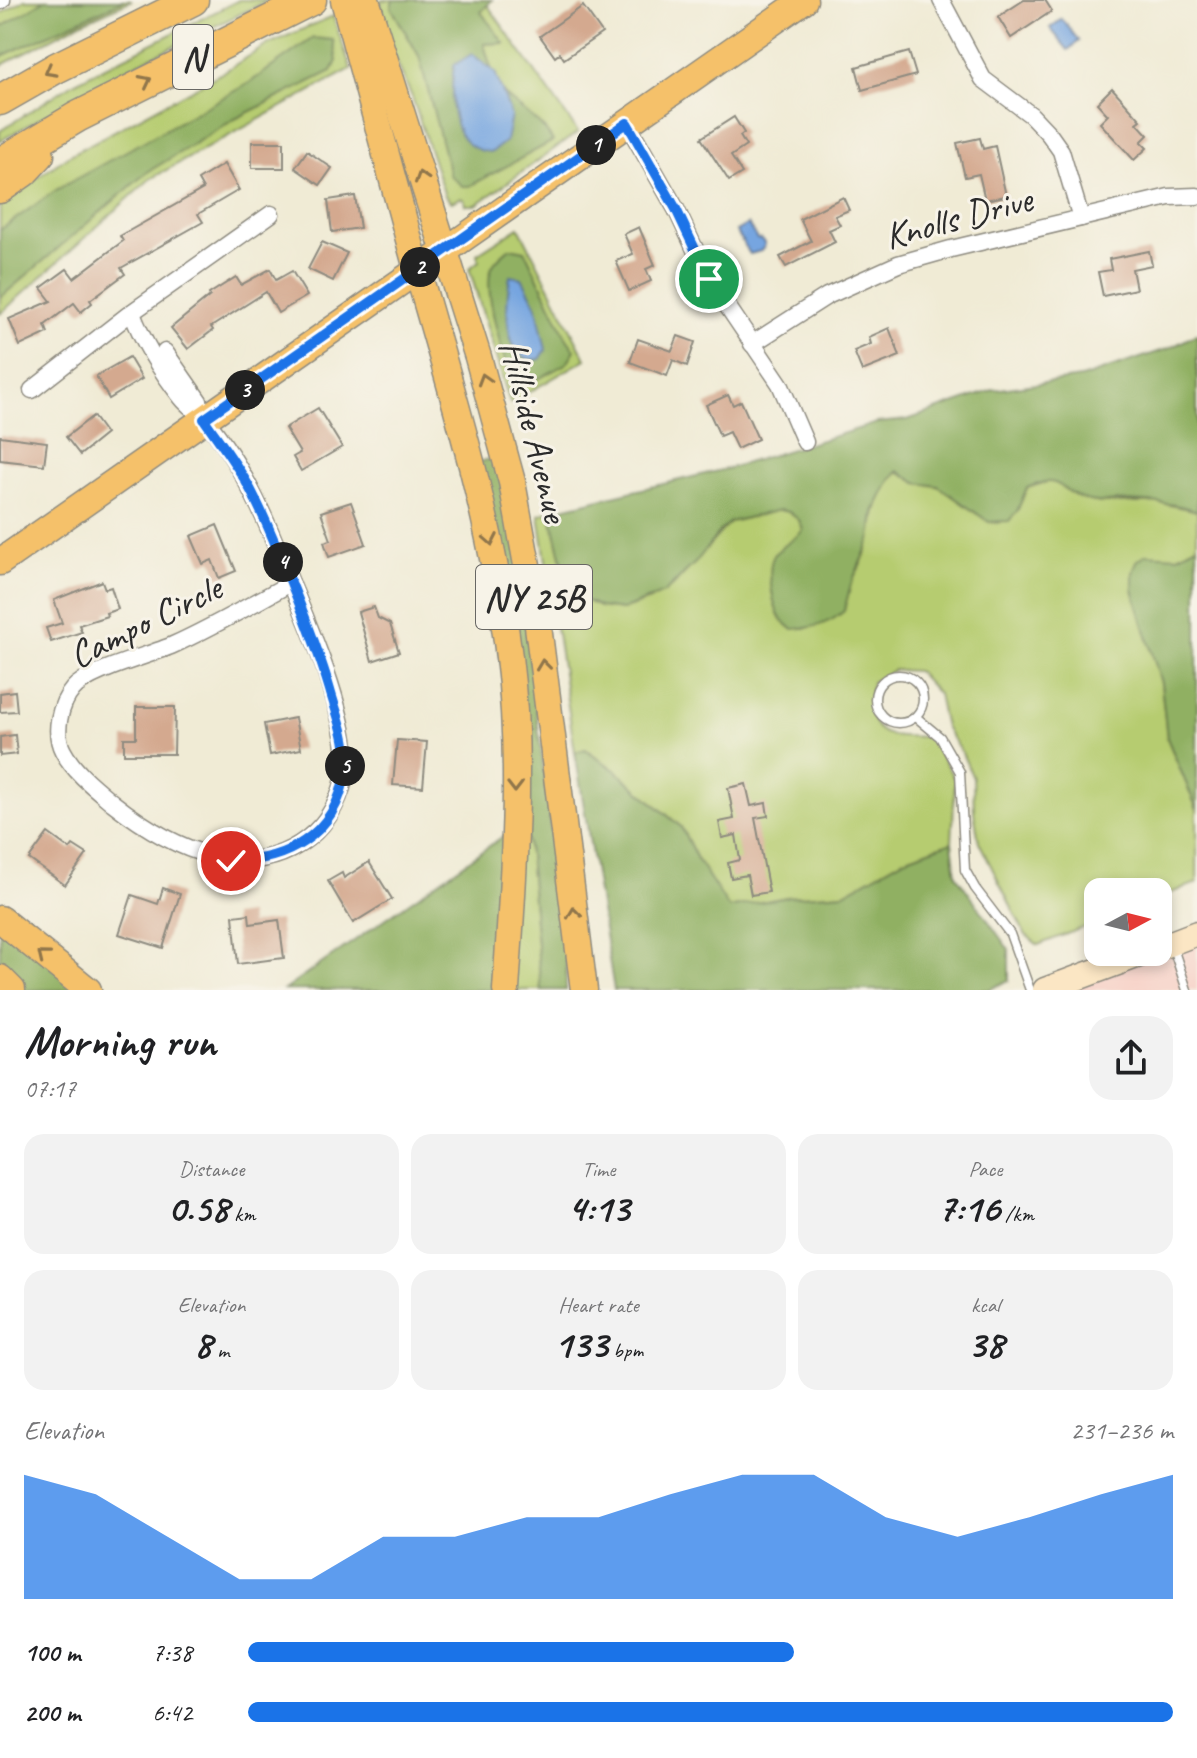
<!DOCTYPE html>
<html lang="en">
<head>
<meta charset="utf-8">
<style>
  :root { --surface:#fff; --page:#f2f2f2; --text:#202124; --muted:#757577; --accent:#1a73e8 }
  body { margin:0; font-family:Caveat,sans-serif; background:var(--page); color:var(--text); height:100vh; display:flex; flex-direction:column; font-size:30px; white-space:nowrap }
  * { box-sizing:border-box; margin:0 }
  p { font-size:26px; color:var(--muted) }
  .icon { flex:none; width:44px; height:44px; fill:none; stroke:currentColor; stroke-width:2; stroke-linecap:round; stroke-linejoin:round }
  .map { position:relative; height:990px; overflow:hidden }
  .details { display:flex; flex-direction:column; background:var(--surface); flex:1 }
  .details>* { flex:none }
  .needle { width:52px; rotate:83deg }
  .tools { position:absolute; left:1084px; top:878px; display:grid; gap:16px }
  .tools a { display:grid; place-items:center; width:88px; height:88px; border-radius:16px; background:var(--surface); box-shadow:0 4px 12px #0003; font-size:40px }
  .pin { position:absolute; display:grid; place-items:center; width:68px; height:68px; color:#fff; margin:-34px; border:4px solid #fff; border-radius:50%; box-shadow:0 2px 8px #0007 }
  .km { position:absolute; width:40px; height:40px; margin:-20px; border-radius:50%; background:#222; color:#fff; font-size:22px; line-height:40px; text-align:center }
  .round { display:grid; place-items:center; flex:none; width:84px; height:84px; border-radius:24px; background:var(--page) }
  .head { display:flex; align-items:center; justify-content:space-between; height:136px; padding:0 24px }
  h1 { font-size:44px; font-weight:700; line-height:60px }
  .metrics { display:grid; grid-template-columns:repeat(3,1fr); gap:12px; height:136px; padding:8px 24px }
  .metrics div { display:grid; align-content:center; border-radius:20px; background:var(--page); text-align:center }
  .metrics b { font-size:40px; font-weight:700 }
  .metrics small { font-size:22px; font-weight:400 }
  .metrics p { font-size:22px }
  .chart { height:224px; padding:16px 24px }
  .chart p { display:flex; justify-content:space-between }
  .chart svg { width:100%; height:144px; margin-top:8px; fill:var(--accent); opacity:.7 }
  ul { padding:0 24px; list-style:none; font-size:26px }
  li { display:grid; grid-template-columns:128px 96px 1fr; align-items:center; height:60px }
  li i { height:20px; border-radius:10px; background:var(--accent) }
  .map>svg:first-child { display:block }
</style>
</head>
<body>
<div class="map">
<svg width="1197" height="990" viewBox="0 0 1197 990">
  <rect width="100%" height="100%" fill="#f7f3e8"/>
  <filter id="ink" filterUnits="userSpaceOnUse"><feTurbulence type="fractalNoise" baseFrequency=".0125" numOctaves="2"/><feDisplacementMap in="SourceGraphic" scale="16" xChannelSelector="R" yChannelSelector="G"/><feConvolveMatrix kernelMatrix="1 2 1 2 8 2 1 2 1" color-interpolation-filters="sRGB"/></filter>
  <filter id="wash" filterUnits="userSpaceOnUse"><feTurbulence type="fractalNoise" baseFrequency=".006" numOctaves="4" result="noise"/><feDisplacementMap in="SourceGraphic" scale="32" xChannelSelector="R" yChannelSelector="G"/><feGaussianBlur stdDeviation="1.8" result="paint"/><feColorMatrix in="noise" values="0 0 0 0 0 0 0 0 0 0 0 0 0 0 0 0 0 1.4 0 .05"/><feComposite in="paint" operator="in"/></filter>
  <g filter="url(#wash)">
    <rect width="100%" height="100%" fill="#f0ebd5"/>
    <path fill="#f7d1c7" d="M1197 934V990H1040Z"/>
    <g fill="#b6cc70" stroke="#707c4e" stroke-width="2">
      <path d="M25 0H132L76 25 0 66V14Z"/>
      <path d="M239 0H269L124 70 0 141V131L75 82Z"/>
      <path d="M380 0H484L578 132 476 205H466L464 199 460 198 452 202 445 196 412 97 394 56Z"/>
      <path d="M333 16 351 69 150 179 0 314V204L68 156 220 74 269 44Z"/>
      <path d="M519 227 586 359 510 403 469 268 479 261 477 254Z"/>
      <path d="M899 471 917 483 938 486 989 522 999 523 1017 511 1027 488 1050 481 1060 483 1077 497 1100 503H1160L1197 511V546L1178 556H1163L1133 572V589L1161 683 1167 738 1197 809V883L1158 898V892H1098V922L1038 945 1025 934 979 842 974 812 973 778 962 753 945 727 938 694 917 671 894 670 872 682C869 700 867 731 891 735 904 737 918 736 930 737L955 780 952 842 904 859 844 893 787 897 728 908 697 859 681 827 616 771 586 749 575 752 539 515 550 511 564 569 580 598 600 607 622 610 650 600 674 585 730 522 780 510 789 512 799 520 803 530 796 540 775 553C770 582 767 629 808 628 828 607 850 589 862 562 876 532 871 495 899 471Z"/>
      <path d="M515 745 529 854 541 990H506Z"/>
    </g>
    <g fill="#90b062" stroke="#5e6e46" stroke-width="2">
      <path d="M45 0H124L0 57V28Z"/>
      <path d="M393 0H492L481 12 504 43 484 44C489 62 494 83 507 97 523 112 542 122 553 141L470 186H462L450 175 419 56 391 7Z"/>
      <path d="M313 38 333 40 337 61 332 71 235 119 146 173 0 298V230L56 190 249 83Z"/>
      <path d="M510 248 525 251 567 339 575 350 567 363 522 388 511 382C504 355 485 299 490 273 492 262 502 255 510 248Z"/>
      <path d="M1197 334V511C1173 502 1147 502 1121 501 1110 501 1100 504 1089 501 1059 495 1064 471 1027 488L1017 511 1009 521 989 522 938 486 917 483 898 471 891 478 874 512 871 538 851 584 844 611C828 625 813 628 792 629 791 628 783 621 782 621 773 608 765 567 775 554 782 545 795 540 803 530L799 520 789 512 780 510 730 522 719 532 696 562 664 593 622 610 600 607 580 598 564 569 550 511 730 468 877 423 907 420 993 390 1081 378 1170 348Z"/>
      <path d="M506 454 556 876 566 913V990H541L529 854 473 464Z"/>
      <path d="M1197 546V809L1167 738 1161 683 1133 589V572L1137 561 1146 554 1178 556Z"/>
      <path d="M585 749 616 771 681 827 697 859 729 908 787 897 844 893 904 859 952 842 956 875 1009 950V980L988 990H614L575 752Z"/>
      <path d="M515 828 506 990H284Z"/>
      <path d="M0 919 88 990H12L0 978Z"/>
    </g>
    <g fill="#76a5e0" stroke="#506886" stroke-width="2">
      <path d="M1062 19 1079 41 1068 50 1050 28Z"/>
      <path d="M472 54 495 72 511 116 506 141 492 152C448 151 450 97 454 65Z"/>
      <path d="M748 224 757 239 762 240 765 245 761 251 750 254 736 231Z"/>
      <path d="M510 276 522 278 536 304 546 350 540 359C501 366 506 301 510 276Z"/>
    </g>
    <g id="blocks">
      <g fill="#d4a98f">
        <path d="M1024 0H1045L1052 11 1011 38 998 17Z"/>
        <path d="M583 6 602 33 564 59 560 53 555 57 540 36Z"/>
        <path d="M909 52 916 75 862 90 856 67Z"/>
        <path d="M1112 88 1141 120 1137 123 1148 135 1141 142 1147 148 1134 160 1100 123 1108 115 1097 103Z"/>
        <path d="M734 117 744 133 740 136 746 146 731 156 742 173 729 181 701 138Z"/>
        <path d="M980 138 983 149 995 146 1006 196 985 200 979 174 965 177 957 143Z"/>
        <rect x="252" y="142" width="32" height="26"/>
        <path d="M307 151 332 168 320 185 295 168Z"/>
        <path d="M224 164 239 190 198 214 203 222 121 268 125 274 90 300 92 303 81 312 74 303 45 325 48 333 20 346 9 319 51 301 41 288 67 269 74 278 123 241 120 236 203 189 198 180Z"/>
        <path d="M355 196 360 228 332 232 328 200Z"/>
        <path d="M843 197 849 210 835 216 840 225 829 230 835 242 786 267 780 257 811 241 800 219Z"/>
        <path d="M639 227 655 265 646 269 651 281 629 291 616 261 633 254 624 234Z"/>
        <path d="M322 242 347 253 333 281 308 269Z"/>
        <path d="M1149 251 1152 265 1132 269 1136 289 1103 296 1098 272 1111 270 1109 259Z"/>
        <path d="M270 269 276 280 292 271 307 296 278 313 266 292 211 327 213 330 188 349 171 328 210 296 209 294 236 277 241 285Z"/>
        <path d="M889 328 900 356 862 371 854 351 871 344 869 337Z"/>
        <path d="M678 336 695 342 687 366 673 360 667 376 630 362 638 339 672 351Z"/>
        <path d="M129 357 142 379 109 399 96 376Z"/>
        <path d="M728 395 733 405 741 401 758 439 737 449 729 432 720 436 706 405Z"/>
        <path d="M318 408 342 447 301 471 293 457 300 453 285 428Z"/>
        <path d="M93 416 106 434 80 455 66 437Z"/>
        <path d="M0 436 47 442 44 465 0 460Z"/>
        <path d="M351 502 366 544 329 557 324 542 331 540 321 512Z"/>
        <path d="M217 525 236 571 219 578 212 560 203 564 191 536Z"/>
        <path d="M102 581 105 589 111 587 118 609 106 613 107 616 79 625 82 632 51 642 46 628 62 623 54 600Z"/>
        <path d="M374 607 378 618 390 624 399 652 372 661 358 612Z"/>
        <path d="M15 691 17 711 0 712V693Z"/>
        <path d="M136 707H175L174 754H124V738H136Z"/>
        <path d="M295 718 301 749 270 755 264 724Z"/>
        <path d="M15 735 17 754 0 756V737Z"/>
        <path d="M397 740 427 742 423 787 393 785Z"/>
        <path d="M746 784 751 806 766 803 768 816 755 818 769 892 751 895 747 875 731 878 728 863 740 860 736 835 722 838 719 822 734 819 728 788Z"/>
        <path d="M48 833 70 849 73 845 87 854 65 885 29 859Z"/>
        <path d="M369 862 392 899 353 923 328 881 342 873 344 878Z"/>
        <path d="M163 888 180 894 163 948 119 934 132 895 158 904Z"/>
        <path d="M249 914 250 924 279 920 284 958 238 964 233 916Z"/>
      </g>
    </g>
  </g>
  <g filter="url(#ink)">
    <use href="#blocks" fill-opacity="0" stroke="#8e8b80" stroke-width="2"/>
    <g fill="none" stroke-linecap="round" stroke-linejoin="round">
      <g stroke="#8e8b80" stroke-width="11">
        <g id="lane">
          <circle cx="899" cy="699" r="24"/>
          <path d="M916 717 940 737 960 772 965 870 975 888 1010 934 1030 990"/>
          <path d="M1173 948 1187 990"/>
        </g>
      </g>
      <g stroke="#8e8b80" stroke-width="19">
        <g id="street">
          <path d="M941 0 983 79 1031 115 1049 134 1061 151 1081 218"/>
          <path d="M0 1 2 0"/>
          <path d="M627 123 676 209 709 279 780 384 805 442"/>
          <path d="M132 313C143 342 163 374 182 398 188 406 198 412 205 419 245 467 269 526 291 583"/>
          <path d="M752 344 827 296 898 264 951 249 1169 197 1197 196"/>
          <path d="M165 352 199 401 203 414"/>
          <path d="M32 390 128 315 271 214"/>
          <path d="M291 583C312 633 342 703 346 756 347 784 335 813 315 832 253 890 169 847 113 803 95 788 74 772 63 751 53 732 60 704 73 689 89 670 149 656 173 645 213 627 252 604 291 583Z"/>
        </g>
      </g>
      <g stroke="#8e8b80" stroke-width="27">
        <g id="secondary">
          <path d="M1158 948 1197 933"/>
          <path d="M1045 990 1147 952"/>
        </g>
      </g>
      <g stroke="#8e8b80" stroke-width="29">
        <g id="primary">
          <path d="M344 0C369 89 392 179 417 269 454 398 493 524 509 657 523 768 513 880 506 990"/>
          <path d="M366 0 478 357 512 482 538 626 584 990"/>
          <path d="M0 562 804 0"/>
          <path d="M0 919 88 990"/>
          <path d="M0 978 12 990"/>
        </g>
      </g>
      <g stroke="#8e8b80" stroke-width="33">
        <g id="highway">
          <path d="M0 100 56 68 193 0"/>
          <path d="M0 163 77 117 311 0"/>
          <path d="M0 188 23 172 39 155"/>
        </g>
      </g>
      <use href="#lane" stroke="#fff" stroke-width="8"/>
      <use href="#street" stroke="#fff" stroke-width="16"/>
      <use href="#secondary" stroke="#fbe6c4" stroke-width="24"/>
      <use href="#primary" stroke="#f5c16b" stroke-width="26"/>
      <use href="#highway" stroke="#f5c16b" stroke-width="30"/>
    </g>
    <defs><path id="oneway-chevron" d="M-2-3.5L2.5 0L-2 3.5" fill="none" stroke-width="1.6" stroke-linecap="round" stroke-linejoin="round" transform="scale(2)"/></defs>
    <g stroke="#90764b">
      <use href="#oneway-chevron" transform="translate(50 71) rotate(151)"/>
      <use href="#oneway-chevron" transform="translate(146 81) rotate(-27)"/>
      <use href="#oneway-chevron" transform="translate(421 177) rotate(-108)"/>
      <use href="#oneway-chevron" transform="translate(484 379) rotate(-107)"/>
      <use href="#oneway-chevron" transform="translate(491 540) rotate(79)"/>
      <use href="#oneway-chevron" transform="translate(543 665) rotate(-97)"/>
      <use href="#oneway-chevron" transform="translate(515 787) rotate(90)"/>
      <use href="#oneway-chevron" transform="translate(574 913) rotate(-97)"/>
      <use href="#oneway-chevron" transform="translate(43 956) rotate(-141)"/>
    </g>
  </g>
  <g fill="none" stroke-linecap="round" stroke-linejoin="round" filter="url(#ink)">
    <g stroke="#fff" stroke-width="16">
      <path id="route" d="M231 861C294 862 343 827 346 761 347 737 336 712 330 690 319 652 305 617 290 580 277 548 265 516 248 485 235 462 219 441 204 419L627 123 676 209 709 279"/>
    </g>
    <use href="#route" stroke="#1a73e8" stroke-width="10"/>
  </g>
  <g text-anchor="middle" stroke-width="6" stroke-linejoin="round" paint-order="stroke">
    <g fill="#f7f3e8" stroke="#686764" stroke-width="2">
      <rect x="173" y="25" width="40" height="64" rx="6"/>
      <rect x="476" y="565" width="116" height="64" rx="6"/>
    </g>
    <g font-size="36" font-weight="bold" fill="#2b2b2b">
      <text x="193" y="70">N</text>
      <text x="534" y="610">NY 25B</text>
    </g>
    <g font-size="38" fill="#2b2b2b" stroke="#f7f3e8">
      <text transform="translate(958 217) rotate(-15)" y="13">Knolls Drive</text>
      <text transform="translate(535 431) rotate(76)" y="13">Hillside Avenue</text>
      <text transform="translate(145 621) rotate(-26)" y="13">Campo Circle</text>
    </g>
  </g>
</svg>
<div class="tools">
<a><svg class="needle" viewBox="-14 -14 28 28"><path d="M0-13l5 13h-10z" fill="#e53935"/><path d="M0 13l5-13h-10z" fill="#757577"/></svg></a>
</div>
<div class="pin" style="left:709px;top:279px;background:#1e9e55"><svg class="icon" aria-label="arrive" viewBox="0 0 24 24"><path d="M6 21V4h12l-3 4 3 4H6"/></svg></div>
<div class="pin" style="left:231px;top:861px;background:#d93025"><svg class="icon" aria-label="check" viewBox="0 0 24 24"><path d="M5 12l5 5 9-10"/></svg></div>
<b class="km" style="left:596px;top:145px">1</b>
<b class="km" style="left:420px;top:267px">2</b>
<b class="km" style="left:245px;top:390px">3</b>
<b class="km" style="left:283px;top:562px">4</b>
<b class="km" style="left:345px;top:766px">5</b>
</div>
<section class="details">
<div class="head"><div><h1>Morning run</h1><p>07:17</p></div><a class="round"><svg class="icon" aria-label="share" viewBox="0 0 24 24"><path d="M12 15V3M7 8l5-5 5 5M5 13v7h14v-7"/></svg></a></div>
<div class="metrics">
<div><p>Distance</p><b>0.58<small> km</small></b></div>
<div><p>Time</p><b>4:13</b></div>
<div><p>Pace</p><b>7:16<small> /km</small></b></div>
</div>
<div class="metrics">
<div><p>Elevation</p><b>8<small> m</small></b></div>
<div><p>Heart rate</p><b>133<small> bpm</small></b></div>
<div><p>kcal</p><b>38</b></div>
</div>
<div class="chart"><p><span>Elevation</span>231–236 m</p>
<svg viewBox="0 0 160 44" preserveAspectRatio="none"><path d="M0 44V6L10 12L20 25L30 38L40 38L50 25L60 25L70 19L80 19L90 12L100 6L110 6L120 19L130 25L140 19L150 12L160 6V44z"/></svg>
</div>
<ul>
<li><b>100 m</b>7:38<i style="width:59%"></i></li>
<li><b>200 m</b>6:42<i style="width:100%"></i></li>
</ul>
</section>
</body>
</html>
